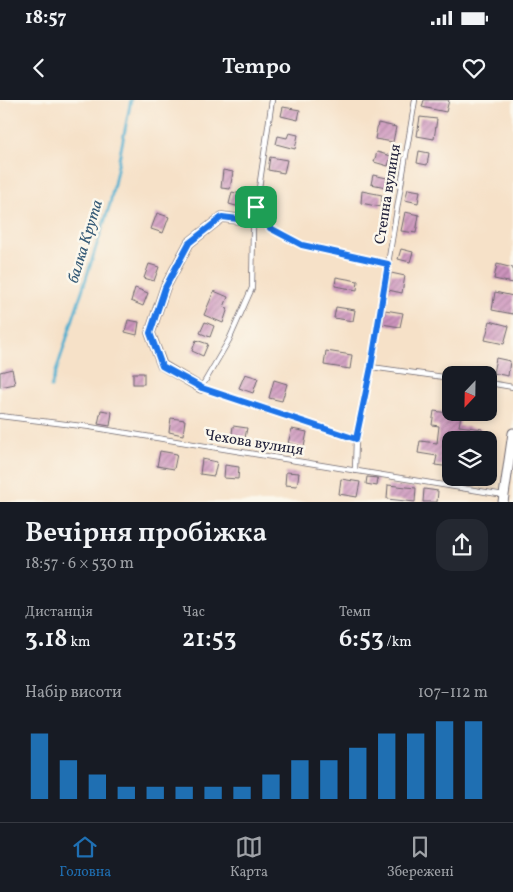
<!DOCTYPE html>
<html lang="uk">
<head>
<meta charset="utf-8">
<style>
  :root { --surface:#171b24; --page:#242831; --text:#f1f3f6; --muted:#9ea1a6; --line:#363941; --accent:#1f6fb2 }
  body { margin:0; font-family:Vollkorn,serif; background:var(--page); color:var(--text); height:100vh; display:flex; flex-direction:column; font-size:19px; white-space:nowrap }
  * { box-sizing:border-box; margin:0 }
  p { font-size:16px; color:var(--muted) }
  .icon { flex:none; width:28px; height:28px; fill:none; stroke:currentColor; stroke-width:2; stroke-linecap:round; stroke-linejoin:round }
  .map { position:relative; height:402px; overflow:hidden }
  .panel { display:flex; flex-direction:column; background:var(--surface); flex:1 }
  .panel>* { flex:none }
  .needle { width:32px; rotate:202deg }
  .tools { position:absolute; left:442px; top:266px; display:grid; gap:10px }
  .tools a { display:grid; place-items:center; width:55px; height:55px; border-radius:10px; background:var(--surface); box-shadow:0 2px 8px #0003; font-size:25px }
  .pin { position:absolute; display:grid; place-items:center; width:42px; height:42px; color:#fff; margin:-21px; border-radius:10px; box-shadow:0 2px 8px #0006 }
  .round { display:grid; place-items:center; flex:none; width:52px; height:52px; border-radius:15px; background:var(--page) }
  .overview { display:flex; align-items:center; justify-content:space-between; height:85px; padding:0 25px }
  h1 { font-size:28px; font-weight:600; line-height:38px }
  .metrics { display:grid; grid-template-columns:repeat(3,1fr); gap:8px; height:85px; padding:5px 25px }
  .metrics div { display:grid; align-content:center }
  .metrics b { font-size:25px; font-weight:600 }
  .metrics small { font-size:14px; font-weight:400 }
  .metrics p { font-size:14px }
  .chart { height:140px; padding:10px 25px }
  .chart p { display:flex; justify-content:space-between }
  .chart svg { width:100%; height:90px; margin-top:5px; stroke:var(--accent); stroke-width:6 }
  .status { display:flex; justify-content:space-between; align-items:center; height:35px; padding:0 25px; background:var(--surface); direction:ltr }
  .status svg { height:14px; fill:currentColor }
  header { display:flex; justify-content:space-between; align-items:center; height:65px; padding:0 25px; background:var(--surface); font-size:22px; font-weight:600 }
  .menu { display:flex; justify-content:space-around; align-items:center; height:70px; border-top:1px solid var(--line); background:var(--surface); font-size:14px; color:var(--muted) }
  .menu a { display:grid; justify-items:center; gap:2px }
  .menu .active { color:var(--accent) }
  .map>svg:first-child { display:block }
</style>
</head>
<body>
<div class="status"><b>18:57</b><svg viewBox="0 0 49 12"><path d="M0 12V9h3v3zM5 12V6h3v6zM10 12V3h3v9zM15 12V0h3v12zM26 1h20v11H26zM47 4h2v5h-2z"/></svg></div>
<header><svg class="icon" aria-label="back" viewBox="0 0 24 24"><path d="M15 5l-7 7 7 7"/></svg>Tempo<svg class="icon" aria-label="heart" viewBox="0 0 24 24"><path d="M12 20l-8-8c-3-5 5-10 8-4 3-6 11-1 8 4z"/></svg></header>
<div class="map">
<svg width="513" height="402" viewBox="0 0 513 402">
  <defs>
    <pattern id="building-hatch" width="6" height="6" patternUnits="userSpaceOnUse" patternTransform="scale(1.25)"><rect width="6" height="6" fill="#cd94bd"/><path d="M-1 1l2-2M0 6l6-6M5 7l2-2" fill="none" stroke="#a6789b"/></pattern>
  </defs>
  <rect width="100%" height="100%" fill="#fbf7ec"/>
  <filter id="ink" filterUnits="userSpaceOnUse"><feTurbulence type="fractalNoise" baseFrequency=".02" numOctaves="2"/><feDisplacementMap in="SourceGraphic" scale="10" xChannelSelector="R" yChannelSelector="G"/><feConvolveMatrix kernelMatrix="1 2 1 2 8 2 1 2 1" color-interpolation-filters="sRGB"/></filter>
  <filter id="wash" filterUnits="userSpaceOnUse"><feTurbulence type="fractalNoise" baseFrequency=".0096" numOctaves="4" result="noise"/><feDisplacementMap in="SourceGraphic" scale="20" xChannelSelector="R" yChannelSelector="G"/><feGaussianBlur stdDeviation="1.12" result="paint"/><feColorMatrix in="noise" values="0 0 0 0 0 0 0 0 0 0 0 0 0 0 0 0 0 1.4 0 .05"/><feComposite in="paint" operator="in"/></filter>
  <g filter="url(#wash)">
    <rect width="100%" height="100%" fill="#f6e1c8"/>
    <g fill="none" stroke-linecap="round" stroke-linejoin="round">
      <path stroke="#51afcf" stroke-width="3" d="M51 287 110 104 131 0"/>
    </g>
    <g id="blocks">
      <g fill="url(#building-hatch)">
        <path d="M424 0H449L446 12 422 7Z"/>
        <path d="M283 7 300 10 298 20 281 16Z"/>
        <path d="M420 17 437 19 434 39 417 36Z"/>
        <path d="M378 23 396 27 393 42 375 39Z"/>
        <path d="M289 33 298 35 295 49 276 44 278 36 287 38Z"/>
        <path d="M419 51 429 53 427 65 417 63Z"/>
        <path d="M377 52 391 56 388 66 374 62Z"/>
        <path d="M270 57 287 60 284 73 268 70Z"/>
        <path d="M223 70 233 72 230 89 221 88Z"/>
        <path d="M373 75 387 78 386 87 371 84Z"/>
        <path d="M408 89 420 91 418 103 405 100Z"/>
        <path d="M362 91 382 95 381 107 361 103Z"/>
        <path d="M232 92 246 95 243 108 229 104Z"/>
        <path d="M405 112 419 115 416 133 401 131Z"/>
        <path d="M157 113 169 117 163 133 151 129Z"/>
        <path d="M401 149 413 152 410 162 398 159Z"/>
        <path d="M149 164 159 167 154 181 144 178Z"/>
        <path d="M497 164 513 168V183L494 179Z"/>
        <path d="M391 173 405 176 402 193 388 190Z"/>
        <path d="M336 177 358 181 357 190 335 186Z"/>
        <path d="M135 188 148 193 143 206 131 201Z"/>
        <path d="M214 191 228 197 224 207 228 208 223 223 204 215Z"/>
        <path d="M495 192 513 196V214L492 210Z"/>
        <path d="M336 207 355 210 353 221 334 218Z"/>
        <path d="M385 210 403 213 400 227 382 224Z"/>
        <path d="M128 220 139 222 137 235 125 232Z"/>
        <path d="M490 221 509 226 504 244 485 240Z"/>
        <path d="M205 222 214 226 210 237 200 233Z"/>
        <path d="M196 240 208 244 203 256 192 251Z"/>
        <path d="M326 251 352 255 350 269 324 265Z"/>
        <path d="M496 258 510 261 508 276 493 273Z"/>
        <path d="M12 269 15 284 0 287V272Z"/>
        <rect x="133" y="273" width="11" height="11"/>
        <path d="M245 274 258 278 253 293 239 288Z"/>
        <path d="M274 280 287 284 282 301 269 298Z"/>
        <path d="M101 310 112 312 110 326 98 324Z"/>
        <path d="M434 311 461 315 459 326 482 329 481 340H451V367L435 365 437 356 418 353 420 341 437 343 439 326 432 325Z"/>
        <path d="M171 318 185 320 183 335 169 332Z"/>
        <path d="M233 326 247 328 244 343 231 341Z"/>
        <path d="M292 329 307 332 304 347 288 343Z"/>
        <path d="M160 351 177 354 174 369 157 366Z"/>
        <path d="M202 359 217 362 214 376 200 374Z"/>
        <path d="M225 365 239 367 238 379 224 378Z"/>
        <path d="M286 372 299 373 297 386 285 385Z"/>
        <path d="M367 377 378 378 377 386 366 384Z"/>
        <path d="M341 379 360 382 357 397 339 394Z"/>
        <path d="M388 385 416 388 415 402 387 399Z"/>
        <path d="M424 389 438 391 437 402H423Z"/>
      </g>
    </g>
  </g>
  <g filter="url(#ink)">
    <use href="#blocks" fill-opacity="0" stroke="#6c656c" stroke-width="1"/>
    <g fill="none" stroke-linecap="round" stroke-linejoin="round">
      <g stroke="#6c656c" stroke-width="6">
        <g id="service">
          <path d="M272 0 253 129 252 188 229 240 201 288 356 339"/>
          <path d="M256 107 270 128 302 145 388 164"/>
          <path d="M371 267 451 278"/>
          <path d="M489 283 513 287"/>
          <path d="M0 316 90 327 504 395"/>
          <path d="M355 371 356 339 371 267 415 0"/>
        </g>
      </g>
      <g stroke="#6c656c" stroke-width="11">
        <g id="minor">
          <path d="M201 288 162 265 150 233 165 188 189 143 222 117 254 121"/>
          <path d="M503 402 513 333"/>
        </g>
      </g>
      <use href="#service" stroke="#fff" stroke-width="4.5"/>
      <use href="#minor" stroke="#fff" stroke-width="9"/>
    </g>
  </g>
  <g fill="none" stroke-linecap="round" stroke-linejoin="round" filter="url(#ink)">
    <g stroke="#fff" stroke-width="10">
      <path id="route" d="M256 107 270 128 302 145 388 164 371 267 356 339 202 288 162 266 150 233 165 188 189 143 222 117 254 121Z"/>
    </g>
    <use href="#route" stroke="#1a73e8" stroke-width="6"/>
  </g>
  <g text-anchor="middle" stroke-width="5" stroke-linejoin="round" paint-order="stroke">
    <g font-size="15" fill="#22223b" stroke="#fbf7ec">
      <text transform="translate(387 94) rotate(-81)" y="5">Степна вулиця</text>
      <text transform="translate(254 342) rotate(9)" y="5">Чехова вулиця</text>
    </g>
    <g font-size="16" font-style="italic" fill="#355a76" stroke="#fbf7ec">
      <text transform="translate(84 141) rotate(-73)" y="6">балка Крута</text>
    </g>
  </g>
</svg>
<div class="tools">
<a><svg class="needle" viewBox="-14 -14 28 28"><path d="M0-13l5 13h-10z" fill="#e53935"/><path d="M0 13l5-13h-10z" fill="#9ea1a6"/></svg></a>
<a><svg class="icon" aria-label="layers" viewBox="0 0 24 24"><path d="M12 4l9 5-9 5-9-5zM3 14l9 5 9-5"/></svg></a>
</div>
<div class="pin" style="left:256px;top:107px;background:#1e9e55"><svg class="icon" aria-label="arrive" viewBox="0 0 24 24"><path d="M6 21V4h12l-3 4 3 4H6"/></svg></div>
</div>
<section class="panel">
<div class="overview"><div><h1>Вечірня пробіжка</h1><p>18:57 · 6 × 530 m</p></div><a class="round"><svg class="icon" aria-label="share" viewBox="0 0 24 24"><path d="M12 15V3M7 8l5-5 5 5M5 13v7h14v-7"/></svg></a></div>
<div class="metrics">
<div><p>Дистанція</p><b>3.18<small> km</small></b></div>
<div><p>Час</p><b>21:53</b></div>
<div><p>Темп</p><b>6:53<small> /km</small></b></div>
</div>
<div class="chart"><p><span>Набір висоти</span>107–112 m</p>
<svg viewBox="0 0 160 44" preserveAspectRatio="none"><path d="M5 44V12M15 44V25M25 44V32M35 44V38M45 44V38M55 44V38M65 44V38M75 44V38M85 44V32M95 44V25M105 44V25M115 44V19M125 44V12M135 44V12M145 44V6M155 44V6"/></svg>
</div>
</section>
<nav class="menu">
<a class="active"><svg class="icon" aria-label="home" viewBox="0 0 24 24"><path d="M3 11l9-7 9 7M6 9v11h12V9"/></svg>Головна</a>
<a><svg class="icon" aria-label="map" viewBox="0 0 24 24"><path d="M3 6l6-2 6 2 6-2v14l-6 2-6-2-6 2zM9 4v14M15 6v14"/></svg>Карта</a>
<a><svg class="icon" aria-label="saved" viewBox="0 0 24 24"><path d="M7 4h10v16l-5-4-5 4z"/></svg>Збережені</a>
</nav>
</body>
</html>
